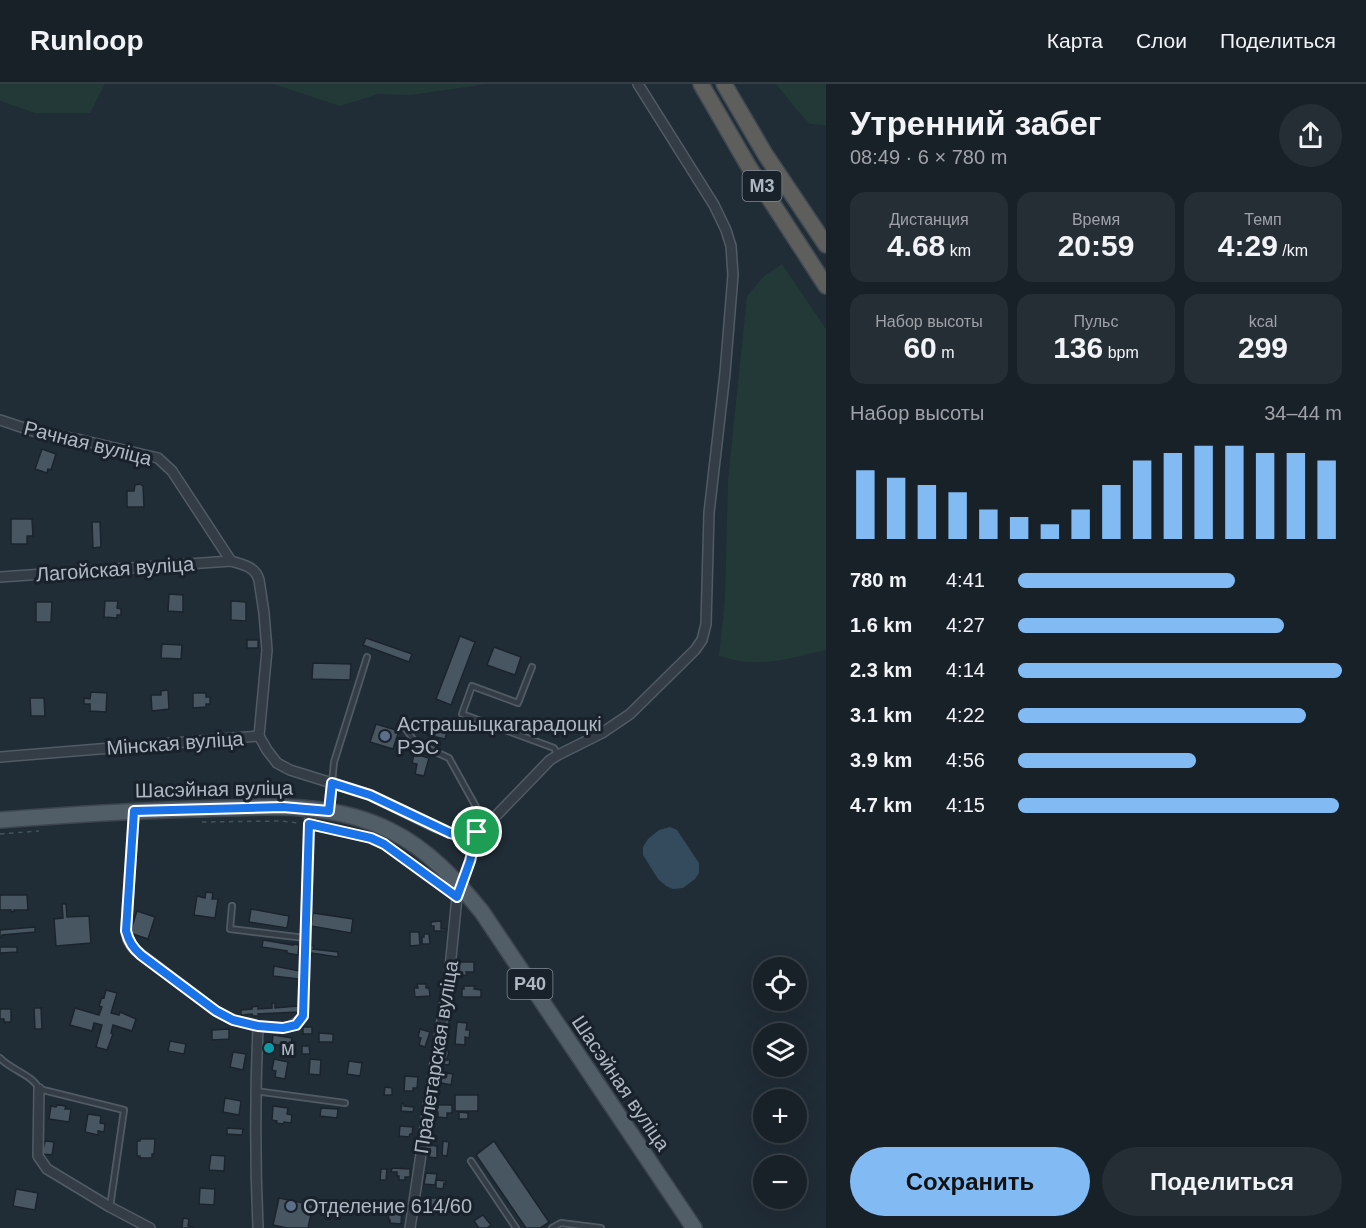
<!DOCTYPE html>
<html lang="ru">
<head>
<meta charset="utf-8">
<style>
  :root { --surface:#182128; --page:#252e34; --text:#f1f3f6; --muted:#9fa3a8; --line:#363e45; --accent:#82bbf4 }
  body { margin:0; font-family:Helvetica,sans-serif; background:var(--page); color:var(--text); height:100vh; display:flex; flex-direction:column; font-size:22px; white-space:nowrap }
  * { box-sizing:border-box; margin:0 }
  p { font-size:20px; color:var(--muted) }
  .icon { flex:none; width:33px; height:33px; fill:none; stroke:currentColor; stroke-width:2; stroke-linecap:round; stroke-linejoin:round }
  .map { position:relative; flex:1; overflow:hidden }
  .drawer { display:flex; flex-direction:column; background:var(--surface); width:540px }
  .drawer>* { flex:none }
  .buttons { position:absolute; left:753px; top:873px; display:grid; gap:12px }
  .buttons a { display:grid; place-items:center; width:54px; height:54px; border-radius:50%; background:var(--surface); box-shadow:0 6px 24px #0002,0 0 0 2px var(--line); font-size:30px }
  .pin { position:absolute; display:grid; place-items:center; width:51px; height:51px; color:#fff; margin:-26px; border:3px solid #fff; border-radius:50%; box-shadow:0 2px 6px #0007 }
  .round { display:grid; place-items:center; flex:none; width:63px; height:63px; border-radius:32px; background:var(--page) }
  .headline { display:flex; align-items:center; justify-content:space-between; height:102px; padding:0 24px }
  h1 { font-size:33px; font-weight:700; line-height:45px }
  .metrics { display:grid; grid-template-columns:repeat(3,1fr); gap:9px; height:102px; padding:6px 24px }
  .metrics div { display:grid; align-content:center; border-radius:15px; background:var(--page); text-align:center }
  .metrics b { font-size:30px; font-weight:700 }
  .metrics small { font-size:16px; font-weight:400 }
  .metrics p { font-size:16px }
  .chart { height:168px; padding:12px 24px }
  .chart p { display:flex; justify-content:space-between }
  .chart svg { width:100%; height:108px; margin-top:6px; stroke:var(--accent); stroke-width:6 }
  .button { display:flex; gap:12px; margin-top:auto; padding:12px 24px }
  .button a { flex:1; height:69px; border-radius:36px; background:var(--accent); color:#111; font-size:24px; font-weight:700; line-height:69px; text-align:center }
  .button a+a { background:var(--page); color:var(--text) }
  ul { padding:0 24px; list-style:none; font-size:20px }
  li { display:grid; grid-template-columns:96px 72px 1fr; align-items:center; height:45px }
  li i { height:15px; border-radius:8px; background:var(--accent) }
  header { display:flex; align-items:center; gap:36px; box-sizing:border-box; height:84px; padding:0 30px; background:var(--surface); border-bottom:2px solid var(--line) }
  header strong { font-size:28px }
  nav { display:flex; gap:33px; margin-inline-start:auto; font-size:21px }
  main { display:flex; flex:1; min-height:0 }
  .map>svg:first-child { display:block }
</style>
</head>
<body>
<header>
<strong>Runloop</strong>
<nav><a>Карта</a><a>Слои</a><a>Поделиться</a></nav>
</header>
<main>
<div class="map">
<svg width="826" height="1144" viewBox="0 0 826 1144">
  <rect width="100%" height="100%" fill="#202c36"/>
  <g fill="#233938">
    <path d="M0 0H105L90 29H35L0 17Z"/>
    <path d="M274 0H487L411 11 378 10 340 22Z"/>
    <path d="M776 0H826V41L810 40 797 26Z"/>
    <path d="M782 180 826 245V566C786 575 760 585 719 572L725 514 728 396 747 212 764 192Z"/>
  </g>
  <path fill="#344a5d" d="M670 743 677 746 699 779V789L695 795 683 804 673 805 666 802 658 795 643 771V763L648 755 659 746Z"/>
  <g fill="#485662" stroke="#1b242d" stroke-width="1.5">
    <path d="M42 365 56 370 51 386 48 385 47 389 35 385Z"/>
    <path d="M140 400 143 402 144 423H127V407H134L135 401Z"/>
    <path d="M11 435H32L33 452H27V460H11Z"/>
    <path d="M92 438H100L101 463 93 464Z"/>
    <path d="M169 510 183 511V528L168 527Z"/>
    <path d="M105 517H118L117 524 121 525V531H117V534L104 533Z"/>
    <path d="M231 517 246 518V537L231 536Z"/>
    <path d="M36 518H52L51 538H36Z"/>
    <path d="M460 552 475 558 451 621 436 615Z"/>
    <path d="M366 554 412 570 409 578 363 561Z"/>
    <rect x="247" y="556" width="11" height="8"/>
    <path d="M162 560 182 561 181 575 161 574Z"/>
    <path d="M494 563 521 573 515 591 487 581Z"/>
    <path d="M313 579 351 580 350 596 312 595Z"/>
    <path d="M168 606 169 625 152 627 151 611H161V607Z"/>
    <path d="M91 608 107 609 106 628 90 627V620H84V614L90 615Z"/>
    <path d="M193 609H206V613H210V620H206V623L193 624Z"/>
    <path d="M30 614H44L45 632H31Z"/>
    <path d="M430 635 449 640 445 655 427 651Z"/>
    <path d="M376 640 399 647 393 665 370 658Z"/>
    <path d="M414 670 429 674 424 692 415 690 417 680 412 679Z"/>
    <path d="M206 808 213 809 212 815H218L215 834 194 831 197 812 205 814Z"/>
    <path d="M0 811H27L28 826H14V827L11 828V826H0Z"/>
    <path d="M62 820H66L67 833 89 832 91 859 56 862 54 835 63 834Z"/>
    <path d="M251 825 289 832 287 844 249 838Z"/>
    <path d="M137 827 155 833 148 855 130 849Z"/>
    <path d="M313 829 353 835 351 849 311 842Z"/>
    <path d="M441 837V845H447V847H434V842H431V838Z"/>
    <path d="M35 843V848L2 851V853L0 854V846Z"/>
    <path d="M410 848H419L420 861 410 862Z"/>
    <path d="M424 850H429L430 860H422V853H424Z"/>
    <path d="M263 856 293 861V860L299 861 298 871 287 869V867L262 863Z"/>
    <path d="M308 861 314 862 313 865 338 868V873L312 869V871L307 870Z"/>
    <path d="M0 863H17V868L0 869Z"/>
    <path d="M458 878H474V888H466L467 891 458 892Z"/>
    <path d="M274 882 300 887 299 895 273 892Z"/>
    <path d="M417 900H426V904H429L430 912 415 913 414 904H418Z"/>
    <path d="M464 902H475L474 905 481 906V913H462V905H464Z"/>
    <path d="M106 906 117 909 111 929 119 931 120 928 136 935 132 947 113 941 111 949 113 950 107 966 96 963 102 941 94 939 92 947 70 941 75 924 99 931 102 923 99 922 102 913 104 914Z"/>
    <path d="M272 919H275V924L298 922V928L258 930 259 932H253L252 930 241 931V926L252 925V923L258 922V925L272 924Z"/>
    <path d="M34 924H41L42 945H35Z"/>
    <path d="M0 925H11V938H5V939H4V935H0Z"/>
    <path d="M457 938 467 939 466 946H470L469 954 465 953V961L455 960Z"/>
    <rect x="303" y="943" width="9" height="7"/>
    <path d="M229 945V955L212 956V946Z"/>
    <path d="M420 945 430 948 425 963 419 961 421 954 418 953Z"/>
    <path d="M319 949 333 950V958H319Z"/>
    <path d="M273 951 292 954 291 963 272 960Z"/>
    <path d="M170 957 186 960 184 970 168 967Z"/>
    <path d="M302 962H309L310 970H302Z"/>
    <path d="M443 965 448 966V968L449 969 446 976H450L449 981 440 980Z"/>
    <path d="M233 968 246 970 243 986 230 983Z"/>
    <path d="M274 975 288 978 285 995 275 993 276 987 272 986Z"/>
    <path d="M310 975 321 976 320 991 309 990Z"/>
    <path d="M349 977 362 979 360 992 347 990Z"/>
    <path d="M439 988 453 990 451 1001 437 998Z"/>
    <path d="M405 992 418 993 417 1004H413V1007H404Z"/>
    <path d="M385 1003 392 1004V1011H384Z"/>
    <rect x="455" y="1011" width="23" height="16"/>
    <path d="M225 1014 241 1017 239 1031 223 1028Z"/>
    <path d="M402 1019 404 1020V1022L414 1023 413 1028 401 1027Z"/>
    <path d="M57 1021 66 1022 65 1025H71L69 1038 49 1035 51 1022 56 1023Z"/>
    <path d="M438 1021H452V1029H447V1034L438 1033V1028H434L435 1024H438Z"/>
    <path d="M273 1022 288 1024 287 1030 292 1031 291 1039 284 1038 283 1040 276 1039 277 1037 272 1036Z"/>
    <path d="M321 1024 338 1025 337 1034 320 1032Z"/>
    <path d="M459 1028 468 1029V1035H459Z"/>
    <path d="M88 1030 101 1032 100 1039 105 1040 104 1048 98 1047V1051L85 1048Z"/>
    <path d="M400 1042 413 1043 412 1050H410L409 1053 399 1052Z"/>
    <path d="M227 1044 243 1045 242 1051 227 1050Z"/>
    <path d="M140 1055H155L154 1070H152V1074H140V1072H137V1057H140Z"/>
    <path d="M45 1057 54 1058 52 1071 42 1070Z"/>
    <path d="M443 1057 449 1058 447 1072 442 1071Z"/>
    <path d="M494 1057 549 1138 540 1144H526L476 1071Z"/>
    <path d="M427 1061 437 1062V1074L429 1073 430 1065H427Z"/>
    <path d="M211 1071 225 1072 224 1087 209 1086Z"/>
    <path d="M392 1084 410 1085V1093H405V1096H399V1092H397V1088H391Z"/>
    <path d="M381 1085H387L386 1096H380Z"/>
    <path d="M426 1089 437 1090 435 1101 424 1100Z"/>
    <path d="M436 1096 446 1097V1100L444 1099 443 1105 436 1104Z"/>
    <path d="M200 1104 215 1105 214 1121 199 1120Z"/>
    <path d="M16 1105 38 1109 35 1126 13 1122Z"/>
    <path d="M279 1114 313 1121 308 1144H287L273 1141Z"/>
    <path d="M421 1114H448V1123H434V1125H429V1123H421Z"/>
    <path d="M394 1123H402L401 1140 390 1139V1136H389L388 1129H390V1125L394 1124Z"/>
    <path d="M483 1131 491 1141 487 1144H479L474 1137Z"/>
    <path d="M183 1134 189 1135 188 1142 193 1143 192 1144H182Z"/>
  </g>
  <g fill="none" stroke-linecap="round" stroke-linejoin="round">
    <g stroke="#515b64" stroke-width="8">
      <g id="service">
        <path d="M532 583 518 619 472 602 462 630 554 664 558 671"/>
        <path d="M402 640 416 659 449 674 480 730 484 743"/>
        <path d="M332 699 334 678 367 573"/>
        <path d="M232 822 230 845 305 854"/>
        <path d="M0 974C11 986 33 991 39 1005L124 1026 110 1123"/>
        <path d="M255 1007 345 1019"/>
        <path d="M471 1077 516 1144"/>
        <path d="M552 1144 561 1139 601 1144"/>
      </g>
    </g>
    <g stroke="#515b64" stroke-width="12">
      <g id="minor">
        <path d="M0 336 33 347 81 356 158 374 172 387 231 477"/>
        <path d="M0 493 231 477C243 481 255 482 259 496L264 529 267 566 259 652"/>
        <path d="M259 652 267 666 277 679 290 686 370 711 435 743 458 752 466 753 472 752 491 737 550 676 558 671 602 649 630 630 695 566 702 556 706 540 709 429 725 289 733 191 731 162 726 146 714 121 638 0"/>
        <path d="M0 673 259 652"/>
        <path d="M134 727 126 847 128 856 133 864 216 927 233 936 258 942"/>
        <path d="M329 727 332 699"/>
        <path d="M39 1005 38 1072 47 1085 110 1123 150 1144"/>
        <path d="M258 1144C255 1077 255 1010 258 942 278 944 289 949 303 932L310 725"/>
        <path d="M410 1144 431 1003 449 894 457 813 461 802"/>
      </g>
    </g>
    <g stroke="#3d4650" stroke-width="18">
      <path id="primary" d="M0 736C65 731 130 727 195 725 261 723 331 716 391 747 428 765 457 797 482 828L694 1144"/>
    </g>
    <g stroke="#3e4851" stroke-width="18">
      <g id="trunk">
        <path d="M701 0 749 83 826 202"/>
        <path d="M724 0 765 70 826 161"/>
      </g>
    </g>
    <g stroke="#425556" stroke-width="1.5" stroke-dasharray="4.5 4.5" stroke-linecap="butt">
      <path d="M202 738 281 737 299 739"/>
      <path d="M319 743 371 754 384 760 440 800"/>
      <path d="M0 750 39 747"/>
      <path d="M465 790 473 763"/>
    </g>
    <use href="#service" stroke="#343d46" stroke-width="4.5"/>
    <use href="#minor" stroke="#343d46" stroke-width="9"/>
    <use href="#primary" stroke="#515d67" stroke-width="15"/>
    <use href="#trunk" stroke="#5e5e5c" stroke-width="15"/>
  </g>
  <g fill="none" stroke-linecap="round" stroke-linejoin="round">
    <g stroke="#fff" stroke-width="12">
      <path id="route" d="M332 699 370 711 450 749 466 753 472 752 477 748 470 777 457 813 384 760 371 754 309 740 303 932 296 941 283 944 258 942 233 936 216 927 141 871C133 864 129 858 126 847L134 727 283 723 329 727Z"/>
    </g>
    <use href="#route" stroke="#1a73e8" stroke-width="8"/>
  </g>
  <g fill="#5c6f8a" stroke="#19222b" stroke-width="2">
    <circle cx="385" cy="652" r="6"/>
    <circle cx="291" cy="1122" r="6"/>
  </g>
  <circle fill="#0f9aa8" stroke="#19222b" stroke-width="2" cx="269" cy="964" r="6"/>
  <g text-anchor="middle" stroke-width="6" stroke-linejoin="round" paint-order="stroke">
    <g fill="#19222b" stroke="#818b95" stroke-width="1.5">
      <rect x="742.5" y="87" width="39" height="30" rx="4.5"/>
      <rect x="507.5" y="885" width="45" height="30" rx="4.5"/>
    </g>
    <g font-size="18" font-weight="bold" fill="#aeb8c3">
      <text x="762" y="108">М3</text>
      <text x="530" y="906">Р40</text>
    </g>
    <g font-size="20" fill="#aeb8c3" stroke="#19222b">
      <text transform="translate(88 359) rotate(14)" y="7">Рачная вуліца</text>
      <text transform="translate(115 485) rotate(-4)" y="7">Лагойская вуліца</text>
      <text transform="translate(175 659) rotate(-4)" y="7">Мінская вуліца</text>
      <text transform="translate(214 705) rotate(-1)" y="7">Шасэйная вуліца</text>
      <text transform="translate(436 973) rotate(-81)" y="7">Пралетарская вуліца</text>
      <text transform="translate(621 999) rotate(56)" y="7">Шасэйная вуліца</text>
    </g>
    <g font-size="20" fill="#aeb8c3" stroke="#19222b" text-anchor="start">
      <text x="397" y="647">Астрашыцкагарадоцкі<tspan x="397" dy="23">РЭС</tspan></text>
      <text x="281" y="971">м</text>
      <text x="303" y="1129">Отделение 614/60</text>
    </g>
  </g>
</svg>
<div class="buttons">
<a><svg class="icon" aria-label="locate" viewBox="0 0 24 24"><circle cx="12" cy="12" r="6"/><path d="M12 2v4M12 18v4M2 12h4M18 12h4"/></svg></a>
<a><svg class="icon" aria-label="layers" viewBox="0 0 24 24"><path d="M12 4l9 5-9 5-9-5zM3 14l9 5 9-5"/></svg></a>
<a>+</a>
<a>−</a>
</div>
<div class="pin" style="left:477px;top:748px;background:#1e9e55"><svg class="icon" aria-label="arrive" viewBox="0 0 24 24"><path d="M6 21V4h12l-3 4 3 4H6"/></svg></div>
</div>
<section class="drawer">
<div class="headline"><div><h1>Утренний забег</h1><p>08:49 · 6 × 780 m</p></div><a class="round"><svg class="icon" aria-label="share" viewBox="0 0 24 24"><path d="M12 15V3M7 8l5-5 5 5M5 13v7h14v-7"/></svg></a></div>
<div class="metrics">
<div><p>Дистанция</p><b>4.68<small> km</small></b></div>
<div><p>Время</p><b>20:59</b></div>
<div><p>Темп</p><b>4:29<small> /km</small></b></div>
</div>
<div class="metrics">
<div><p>Набор высоты</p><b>60<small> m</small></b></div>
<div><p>Пульс</p><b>136<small> bpm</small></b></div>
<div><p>kcal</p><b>299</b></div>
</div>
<div class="chart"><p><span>Набор высоты</span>34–44 m</p>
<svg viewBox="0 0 160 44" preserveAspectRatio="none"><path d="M5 44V16M15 44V19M25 44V22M35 44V25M45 44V32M55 44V35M65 44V38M75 44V32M85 44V22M95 44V12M105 44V9M115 44V6M125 44V6M135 44V9M145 44V9M155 44V12"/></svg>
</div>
<ul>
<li><b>780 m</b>4:41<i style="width:67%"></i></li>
<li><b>1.6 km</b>4:27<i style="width:82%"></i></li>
<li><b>2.3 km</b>4:14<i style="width:100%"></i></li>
<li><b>3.1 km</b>4:22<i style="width:89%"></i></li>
<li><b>3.9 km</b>4:56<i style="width:55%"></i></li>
<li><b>4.7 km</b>4:15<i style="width:99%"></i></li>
</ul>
<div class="button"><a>Сохранить</a><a>Поделиться</a></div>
</section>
</main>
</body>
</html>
